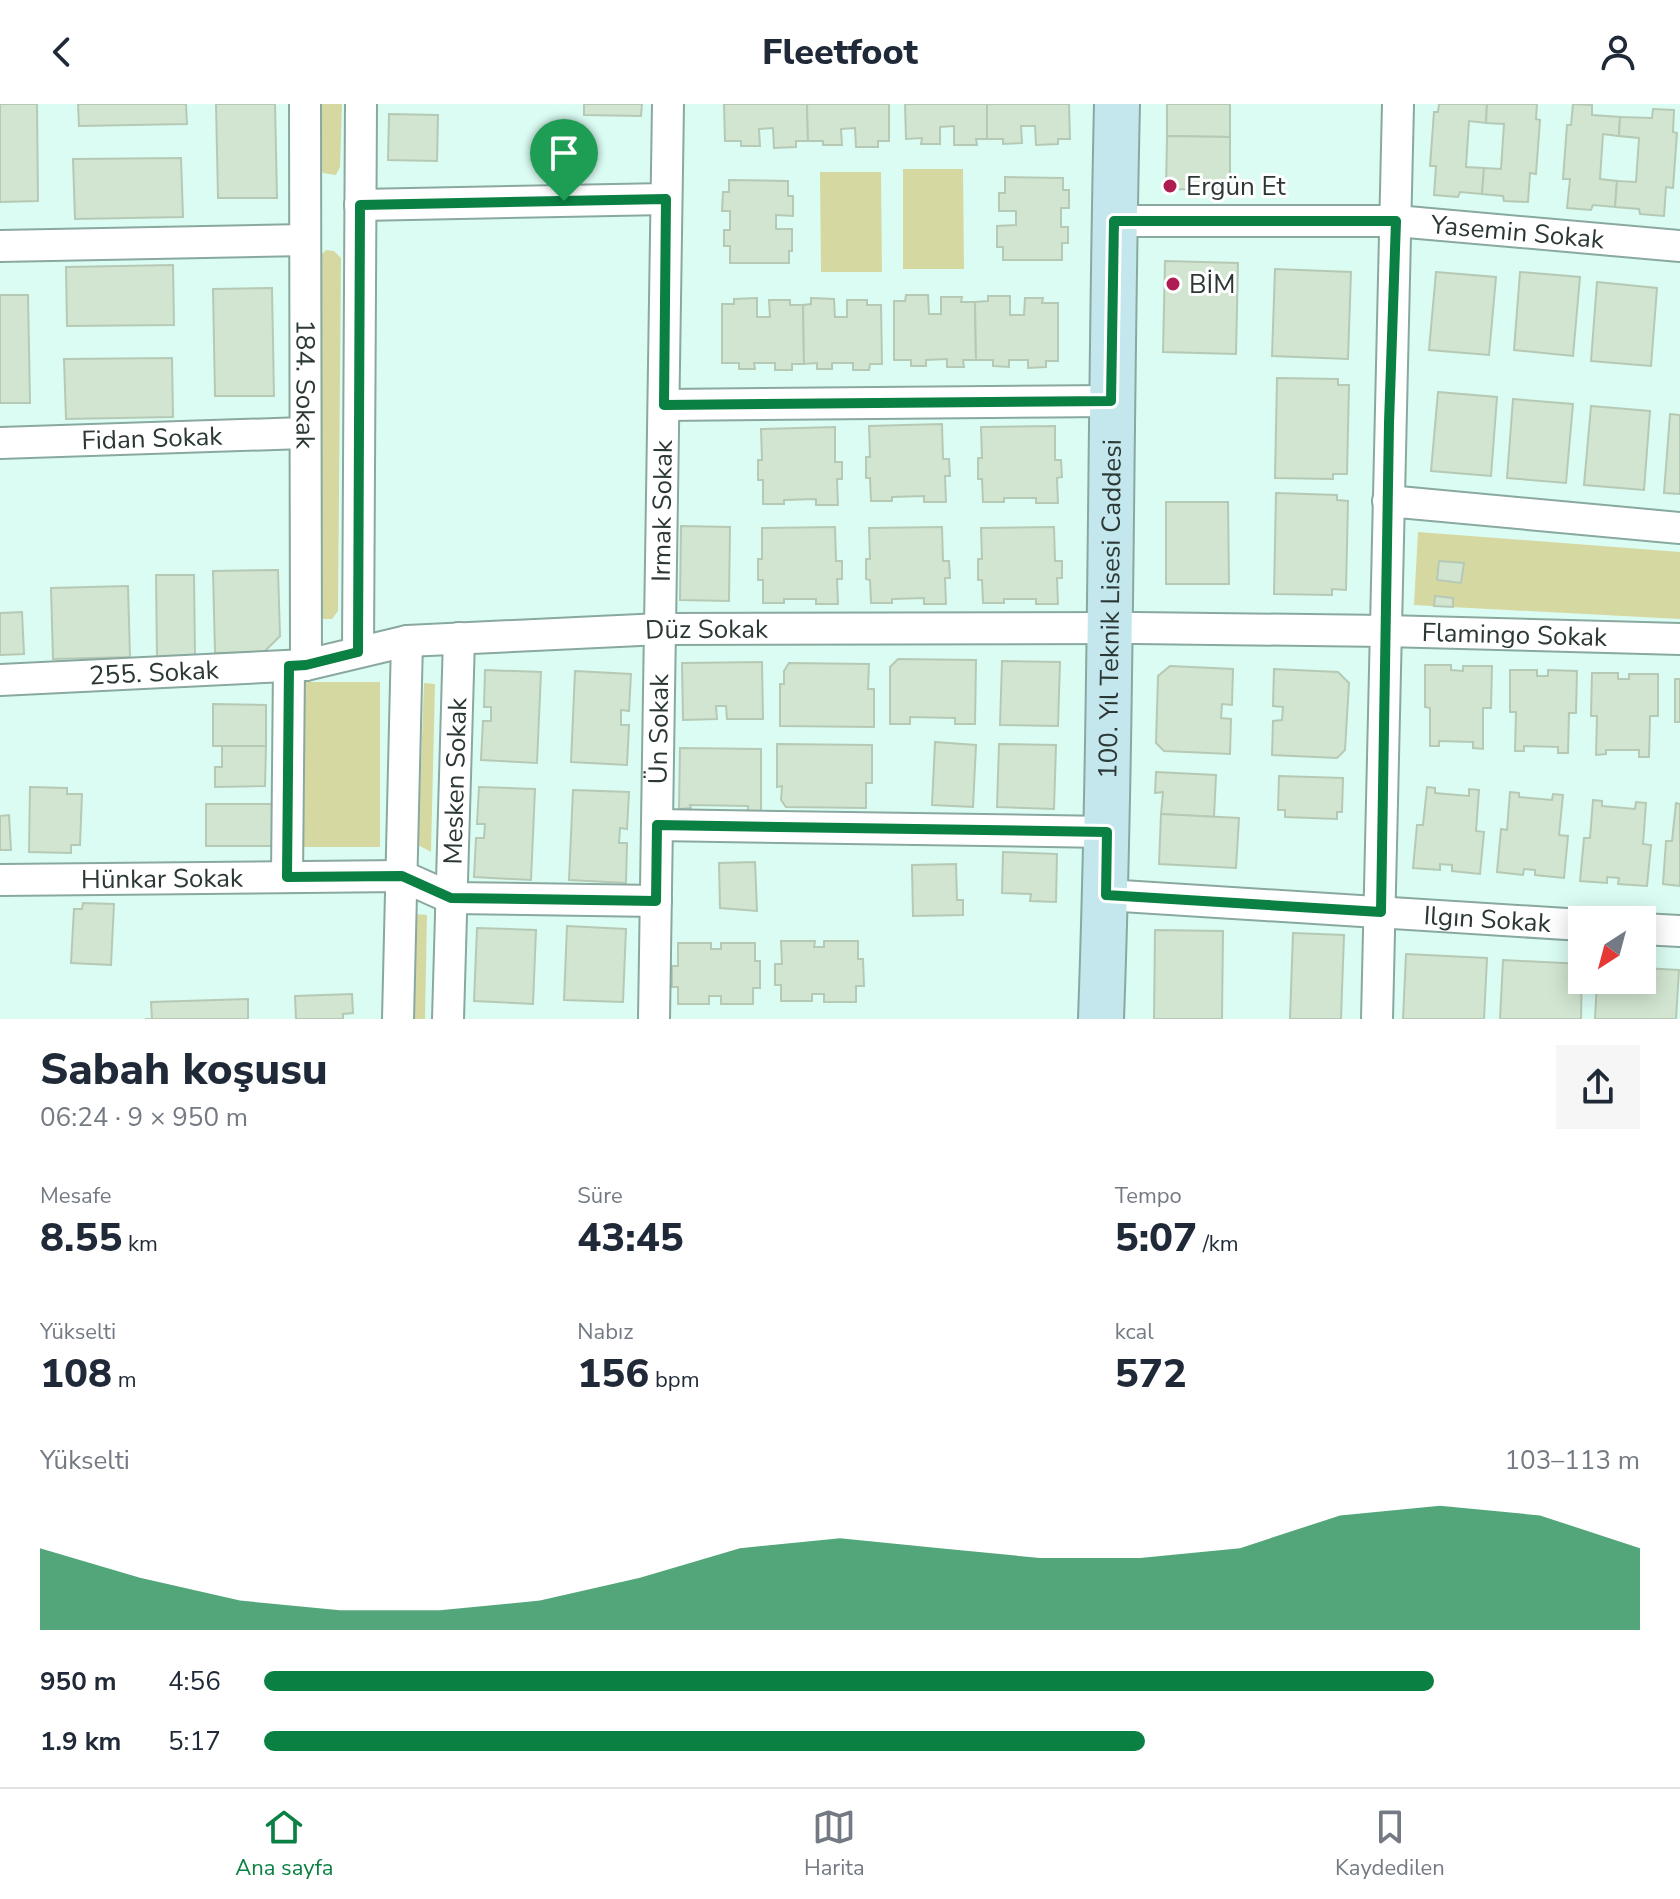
<!DOCTYPE html>
<html lang="tr">
<head>
<meta charset="utf-8">
<style>
  :root { --surface:#fff; --page:#f6f6f7; --text:#1f2937; --muted:#747a83; --line:#e0e1e3; --accent:#0b8043 }
  body { margin:0; font-family:"Nunito Sans",sans-serif; background:var(--page); color:var(--text); height:100vh; display:flex; flex-direction:column; font-size:30px; white-space:nowrap }
  * { box-sizing:border-box; margin:0 }
  p { font-size:26px; color:var(--muted) }
  .icon { flex:none; width:44px; height:44px; fill:none; stroke:currentColor; stroke-width:2; stroke-linecap:round; stroke-linejoin:round }
  .map { position:relative; height:915px; overflow:hidden }
  .panel { display:flex; flex-direction:column; background:var(--surface); flex:1 }
  .panel>* { flex:none }
  .needle { width:52px; rotate:216deg }
  .buttons { position:absolute; left:1568px; top:802px; display:grid; gap:16px }
  .buttons a { display:grid; place-items:center; width:88px; height:88px; border-radius:0px; background:var(--surface); box-shadow:0 4px 20px #0003; font-size:40px }
  .pin { position:absolute; display:grid; place-items:center; width:68px; height:68px; color:#fff; margin:-82px -34px; border-radius:50% 50% 50% 0; rotate:-45deg; box-shadow:0 0 8px #0007 }
  .pin .icon { rotate:45deg }
  .round { display:grid; place-items:center; flex:none; width:84px; height:84px; border-radius:0px; background:var(--page) }
  .headline { display:flex; align-items:center; justify-content:space-between; height:136px; padding:0 40px }
  h1 { font-size:44px; font-weight:800; line-height:60px }
  .metrics { display:grid; grid-template-columns:repeat(3,1fr); gap:12px; height:136px; padding:8px 40px }
  .metrics div { display:grid; align-content:center }
  .metrics b { font-size:40px; font-weight:800 }
  .metrics small { font-size:22px; font-weight:400 }
  .metrics p { font-size:22px }
  .chart { height:224px; padding:16px 40px }
  .chart p { display:flex; justify-content:space-between }
  .chart svg { width:100%; height:144px; margin-top:8px; fill:var(--accent); opacity:.7 }
  ul { padding:0 40px; list-style:none; font-size:26px }
  li { display:grid; grid-template-columns:128px 96px 1fr; align-items:center; height:60px }
  li i { height:20px; border-radius:10px; background:var(--accent) }
  header { display:flex; justify-content:space-between; align-items:center; height:104px; padding:0 40px; background:var(--surface); font-size:36px; font-weight:800 }
  .tabs { display:flex; justify-content:space-around; align-items:center; height:112px; border-top:2px solid var(--line); background:var(--surface); font-size:22px; color:var(--muted) }
  .tabs a { display:grid; justify-items:center; gap:4px }
  .tabs .current { color:var(--accent) }
  .map>svg:first-child { display:block }
</style>
</head>
<body>
<header><svg class="icon" aria-label="back" viewBox="0 0 24 24"><path d="M15 5l-7 7 7 7"/></svg>Fleetfoot<svg class="icon" aria-label="person" viewBox="0 0 24 24"><circle cx="12" cy="8" r="4"/><path d="M4 21q1-7 8-7t8 7"/></svg></header>
<div class="map">
<svg width="1680" height="915" viewBox="0 0 1680 915">
  <rect width="100%" height="100%" fill="#dbfcf3"/>
  <g fill="#d6d8a2">
    <path d="M321 0H342L340 63 336 71 323 69 319 62Z"/>
    <path d="M903 65H963L964 165H903Z"/>
    <path d="M820 68H881L882 168H821Z"/>
    <path d="M326 146 334 147 341 154 338 507 332 515H322L316 506 319 153Z"/>
    <path d="M1418 428 1680 448V515L1414 501Z"/>
    <rect x="300" y="578" width="80" height="165"/>
    <path d="M424 579 435 580 431 748 418 741Z"/>
    <path d="M415 810 427 811 425 915H412Z"/>
  </g>
  <g fill="#d1e5d0" stroke="#b6c9b5" stroke-width="2">
    <path d="M0 0H37L38 97 0 98Z"/>
    <path d="M78 0H186L187 20 79 22Z"/>
    <path d="M216 0H275L277 94H218Z"/>
    <path d="M584 0H642L641 12 584 11Z"/>
    <path d="M724 0H807L808 37H796V43L774 44 773 24 759 25 760 42H741V37H725Z"/>
    <path d="M807 0H889V37H878V43H856L855 24 841 25 842 41H823V37H808Z"/>
    <path d="M905 0H987V35H976L977 41H954V22L940 23V40H921L922 34 906 35Z"/>
    <path d="M987 0H1069L1070 35H1058V40L1036 41 1035 22H1021L1022 39 1003 40V35H987Z"/>
    <path d="M1167 0H1230V33L1167 32Z"/>
    <path d="M1439 0H1487L1486 19 1469 17 1466 63 1484 64 1482 90 1460 88 1458 93 1434 91 1436 62H1430L1434 8H1438Z"/>
    <path d="M1487 0H1537L1536 15 1540 16 1536 70 1530 69 1528 98 1504 97 1503 92 1482 90 1484 64 1501 65 1504 20 1486 19Z"/>
    <path d="M1573 0 1592 1V11L1620 13 1619 32 1603 30 1600 75 1617 77 1615 103 1593 101 1591 106 1567 104 1570 75H1563L1567 21H1571Z"/>
    <path d="M1653 5 1674 6 1673 28 1677 29 1673 84 1666 83 1664 112 1640 110 1639 105 1615 103 1617 77 1636 78 1639 34 1619 32 1620 13 1652 14Z"/>
    <path d="M389 10 438 11 437 57 388 56Z"/>
    <path d="M1167 32 1230 33V86L1166 85Z"/>
    <path d="M181 54 183 113 75 115 73 55Z"/>
    <path d="M1005 73 1063 74V86H1069V104H1061V123H1068V139H1062V156H1003V143H997V122L1016 121V107H999V89H1005Z"/>
    <path d="M729 76 788 77V92H793V112L776 111V125H792V147H789V159H730V142H724V126H730V107H722L723 88H729Z"/>
    <path d="M1165 157 1238 159 1236 250 1163 248Z"/>
    <path d="M173 161 174 221 67 222 66 163Z"/>
    <path d="M1275 165 1351 168 1348 255 1272 252Z"/>
    <path d="M1436 168 1496 173 1489 251 1429 246Z"/>
    <path d="M1520 168 1580 173 1573 252 1514 246Z"/>
    <path d="M1597 178 1657 184 1651 262 1591 257Z"/>
    <path d="M272 184 274 292H215L213 185Z"/>
    <path d="M0 191H28L30 299H0Z"/>
    <path d="M906 191H928L929 210H941V193H962L961 198H975L976 256H963L964 263H947V255L926 256V262H911V256H894V197H905Z"/>
    <path d="M988 192H1010V211H1024L1025 194H1043L1042 199H1058V257H1046V263L1028 264V256H1009V263L993 262V256H976L975 198 988 197Z"/>
    <path d="M757 194V213H770L769 196H790V201H803L804 260H792V266H775V259H754L755 265H739V259H722V200H734V195Z"/>
    <path d="M811 194 834 195 835 213H847V196H867V201H881L882 260H870L869 266H853V259H832V265H817V259L804 260 803 201 811 200Z"/>
    <path d="M172 254 173 313 66 315 64 255Z"/>
    <path d="M1277 274 1338 275V281H1349L1347 370H1333V375L1275 374Z"/>
    <path d="M1438 288 1497 293 1491 372 1431 367Z"/>
    <path d="M1513 295 1573 300 1566 379 1507 374Z"/>
    <path d="M1591 302 1650 307 1644 386 1584 381Z"/>
    <path d="M1670 310 1680 311V390L1664 389Z"/>
    <path d="M942 320 943 355H949L950 372H945L946 398H924V392L892 393V397H871L870 374H866V353H870L869 322Z"/>
    <path d="M1055 322V356H1061L1062 373 1057 374 1058 399H1036V394H1004V398H983L982 375H978V354H982L981 323Z"/>
    <path d="M835 323V358H842V375H837L838 401H816V395L784 396V400H763V376H758V356H762L761 325Z"/>
    <path d="M1276 389 1337 391V396L1348 397 1346 486 1332 485V491L1274 490Z"/>
    <path d="M1166 398H1228L1229 480H1166Z"/>
    <path d="M681 422 730 423 729 497 680 496Z"/>
    <path d="M835 423 836 457H842V475H837L838 500H816V495H784V499H763V476H758V455H762V424Z"/>
    <path d="M942 423 943 457H949L950 474H945L946 500H924V494L892 495V499H871L870 476 866 475V455H870L869 424Z"/>
    <path d="M1054 423 1055 457H1062V474H1057L1058 500H1036V495H1004V499H983L982 476H978V455H982L981 424Z"/>
    <path d="M1439 457 1464 459 1461 479 1437 476Z"/>
    <path d="M278 466 280 532 264 548 215 549 213 467Z"/>
    <path d="M156 471H194L195 554H157Z"/>
    <path d="M128 482 130 553 53 555 51 484Z"/>
    <path d="M1435 492 1453 494V503L1434 502Z"/>
    <path d="M22 508 24 550 0 551V509Z"/>
    <path d="M898 555 976 556 975 620H955V614L910 613V620H890V563Z"/>
    <path d="M1002 557 1060 558 1058 622 1000 621Z"/>
    <path d="M762 558 763 615H727L726 602H716L717 615 683 616 682 559Z"/>
    <path d="M789 559 869 560 868 585H874V623L780 622V580H784V567Z"/>
    <path d="M1425 561H1451V566L1463 567V562H1492L1491 604H1483V645L1473 644V638L1439 637V642H1430V604L1425 603Z"/>
    <path d="M1170 562 1233 565 1232 601 1222 600 1221 614 1231 615 1230 650 1164 647 1156 639 1158 572Z"/>
    <path d="M1274 565 1338 568 1349 579 1345 646 1337 654 1272 651 1273 617 1282 616 1283 603 1273 602Z"/>
    <path d="M485 566 541 568 537 659 481 656 483 617H491V603H484Z"/>
    <path d="M1510 566H1537V572H1548V566L1577 567 1576 609H1569L1568 649H1558V643L1524 642V647H1515L1516 608H1510Z"/>
    <path d="M575 567 631 570 629 607 621 606V621H629L627 661 571 658Z"/>
    <path d="M1592 569H1618V575H1629V570H1658V612H1650L1649 653H1639V646H1606V650L1596 651 1597 612H1591Z"/>
    <rect x="1675" y="575" width="5" height="43"/>
    <path d="M213 600 266 601V642H213Z"/>
    <path d="M935 638 976 641 973 703 932 701Z"/>
    <path d="M777 640 872 641V679H866V704L786 703 781 696 782 682 777 683Z"/>
    <path d="M999 640 1056 641 1054 705 997 703Z"/>
    <path d="M222 642H266L265 682 215 683V663H222Z"/>
    <path d="M680 644 761 645V707H748V702L690 701 691 704 679 705Z"/>
    <path d="M1156 668 1216 671 1214 713 1161 710 1163 688 1155 689Z"/>
    <path d="M1279 672 1343 674 1342 708H1337V715L1285 713V706H1278Z"/>
    <path d="M30 683 67 684V690H82L80 741H71V749L29 748Z"/>
    <path d="M479 683 535 685 531 776 474 773 476 734H484L485 720H477Z"/>
    <path d="M1427 683 1435 684V689L1469 692V685L1479 686 1476 727 1484 728 1480 770 1452 767V761L1440 760V766L1413 764 1417 721H1423Z"/>
    <path d="M573 686 629 688 627 725 620 724 619 739H627L626 779 569 776Z"/>
    <path d="M1510 688 1519 689V693L1552 696 1553 690 1563 691 1559 731 1568 732 1564 774 1535 771V766L1524 765 1523 771 1497 768 1501 725 1507 726Z"/>
    <path d="M1593 696 1602 697V702L1635 705 1636 698 1646 699 1643 740 1651 741 1647 782 1618 780 1619 774 1607 773V779L1580 777 1584 734H1590Z"/>
    <path d="M1676 699 1680 700V782L1663 780 1666 737H1672Z"/>
    <rect x="206" y="700" width="66" height="42"/>
    <path d="M1161 710 1239 714 1236 764 1159 760Z"/>
    <path d="M9 711 11 746H0V712Z"/>
    <path d="M1003 748 1057 750 1056 798 1030 797 1031 790 1002 789Z"/>
    <path d="M755 758 757 807 720 804 719 759Z"/>
    <path d="M956 760 957 796H963V811L913 812 912 761Z"/>
    <path d="M83 799 114 800 111 861 71 859 74 805H82Z"/>
    <path d="M567 822 626 825 623 898 564 896Z"/>
    <path d="M477 824 536 826 533 900 474 897Z"/>
    <path d="M1155 826 1223 827 1222 915H1154Z"/>
    <path d="M1293 829 1344 831 1341 915H1290Z"/>
    <path d="M781 837H815L814 843H824V837H858V855H863L864 882H856V898H824V890H812V897H781V881H775V860H782Z"/>
    <path d="M678 839H711V845H721V839H755V857H760V884H753V900H721V892H709V900H678V883H672V862H678Z"/>
    <path d="M1406 850 1487 854 1484 915H1403Z"/>
    <path d="M1503 856 1582 860 1581 915H1500Z"/>
    <path d="M1642 864 1679 866 1676 915H1595L1597 876H1642Z"/>
    <path d="M352 890 353 909 343 910V915H296L295 892Z"/>
    <path d="M248 895V915H145H152L151 898Z"/>
  </g>
  <g fill="none" stroke-linecap="round" stroke-linejoin="round">
    <g stroke="#89a8a0" stroke-width="34">
      <g id="minor">
        <path id="s1" d="M305 0 306 561"/>
        <path d="M360 101 666 95"/>
        <path id="s2" d="M1114 117H1396L1680 142"/>
        <path d="M0 142 304 136"/>
        <path d="M664 301 1111 297"/>
        <path id="s3" d="M0 339 304 329"/>
        <path d="M1388 397 1680 424"/>
        <path d="M358 548 361 0"/>
        <path id="s4" d="M0 576 306 561 407 537 661 525 1135 524 1386 527 1680 535"/>
        <path d="M657 721 1107 728"/>
        <path d="M287 773 289 562"/>
        <path id="s5" d="M0 776 402 772 451 794 656 797"/>
        <path id="s6" d="M1106 791 1582 821"/>
        <path d="M1642 825 1680 827"/>
        <path d="M398 915 407 537"/>
        <path id="s7" d="M448 915 459 534"/>
        <path id="s8" d="M654 915 668 0"/>
        <path d="M1377 915 1398 0"/>
      </g>
    </g>
    <g stroke="#89a8a0" stroke-width="48">
      <g id="secondary">
        <path id="s9" d="M1101 915C1112 610 1110 305 1117 0"/>
      </g>
    </g>
    <use href="#minor" stroke="#fff" stroke-width="30"/>
    <use href="#secondary" stroke="#c3e7ed" stroke-width="44"/>
  </g>
  <g fill="none" stroke-linecap="round" stroke-linejoin="round">
    <g stroke="#fff" stroke-width="16">
      <path id="route" d="M666 95 664 301 1111 297 1114 117H1396L1389 319 1381 808 1106 791 1107 728 657 721 656 797 451 794 402 772 287 773 289 562 306 561 358 548 360 101Z"/>
    </g>
    <use href="#route" stroke="#0b8043" stroke-width="10"/>
  </g>
  <g fill="#ad1d51" stroke="#fff" stroke-width="3">
    <circle cx="1170" cy="82" r="8"/>
    <circle cx="1173" cy="180" r="8"/>
  </g>
  <g text-anchor="middle" stroke-width="6" stroke-linejoin="round" paint-order="stroke">
    <g font-size="26" fill="#2c3835" stroke="#fff" text-anchor="start">
      <text x="1186" y="91">Ergün Et</text>
      <text x="1189" y="189">BİM</text>
    </g>
    <g font-size="26" fill="#2c3835" stroke="#fff">
      <text dy="9" stroke="none"><textPath href="#s2" startOffset="404">Yasemin Sokak</textPath></text>
      <text dy="9" stroke="none"><textPath href="#s1" startOffset="280">184. Sokak</textPath></text>
      <text dy="9" stroke="none"><textPath href="#s3" startOffset="152">Fidan Sokak</textPath></text>
      <text dy="9" stroke="none"><textPath href="#s8" startOffset="508">Irmak Sokak</textPath></text>
      <text dy="9" stroke="none"><textPath href="#s9" startOffset="410">100. Yıl Teknik Lisesi Caddesi</textPath></text>
      <text dy="9" stroke="none"><textPath href="#s4" startOffset="710">Düz Sokak</textPath></text>
      <text dy="9" stroke="none"><textPath href="#s4" startOffset="1518">Flamingo Sokak</textPath></text>
      <text dy="9" stroke="none"><textPath href="#s4" startOffset="154">255. Sokak</textPath></text>
      <text dy="9" stroke="none"><textPath href="#s8" startOffset="290">Ün Sokak</textPath></text>
      <text dy="9" stroke="none"><textPath href="#s7" startOffset="238">Mesken Sokak</textPath></text>
      <text dy="9" stroke="none"><textPath href="#s5" startOffset="162">Hünkar Sokak</textPath></text>
      <text dy="9" stroke="none"><textPath href="#s6" startOffset="382">Ilgın Sokak</textPath></text>
    </g>
  </g>
</svg>
<div class="buttons">
<a><svg class="needle" viewBox="-14 -14 28 28"><path d="M0-13l5 13h-10z" fill="#e53935"/><path d="M0 13l5-13h-10z" fill="#747a83"/></svg></a>
</div>
<div class="pin" style="left:564px;top:97px;background:#1e9e55"><svg class="icon" aria-label="arrive" viewBox="0 0 24 24"><path d="M6 21V4h12l-3 4 3 4H6"/></svg></div>
</div>
<section class="panel">
<div class="headline"><div><h1>Sabah koşusu</h1><p>06:24 · 9 × 950 m</p></div><a class="round"><svg class="icon" aria-label="share" viewBox="0 0 24 24"><path d="M12 15V3M7 8l5-5 5 5M5 13v7h14v-7"/></svg></a></div>
<div class="metrics">
<div><p>Mesafe</p><b>8.55<small> km</small></b></div>
<div><p>Süre</p><b>43:45</b></div>
<div><p>Tempo</p><b>5:07<small> /km</small></b></div>
</div>
<div class="metrics">
<div><p>Yükselti</p><b>108<small> m</small></b></div>
<div><p>Nabız</p><b>156<small> bpm</small></b></div>
<div><p>kcal</p><b>572</b></div>
</div>
<div class="chart"><p><span>Yükselti</span>103–113 m</p>
<svg viewBox="0 0 160 44" preserveAspectRatio="none"><path d="M0 44V19L10 28L20 35L30 38L40 38L50 35L60 28L70 19L80 16L90 19L100 22L110 22L120 19L130 9L140 6L150 9L160 19V44z"/></svg>
</div>
<ul>
<li><b>950 m</b>4:56<i style="width:85%"></i></li>
<li><b>1.9 km</b>5:17<i style="width:64%"></i></li>
</ul>
</section>
<nav class="tabs">
<a class="current"><svg class="icon" aria-label="home" viewBox="0 0 24 24"><path d="M3 11l9-7 9 7M6 9v11h12V9"/></svg>Ana sayfa</a>
<a><svg class="icon" aria-label="map" viewBox="0 0 24 24"><path d="M3 6l6-2 6 2 6-2v14l-6 2-6-2-6 2zM9 4v14M15 6v14"/></svg>Harita</a>
<a><svg class="icon" aria-label="saved" viewBox="0 0 24 24"><path d="M7 4h10v16l-5-4-5 4z"/></svg>Kaydedilen</a>
</nav>
</body>
</html>
